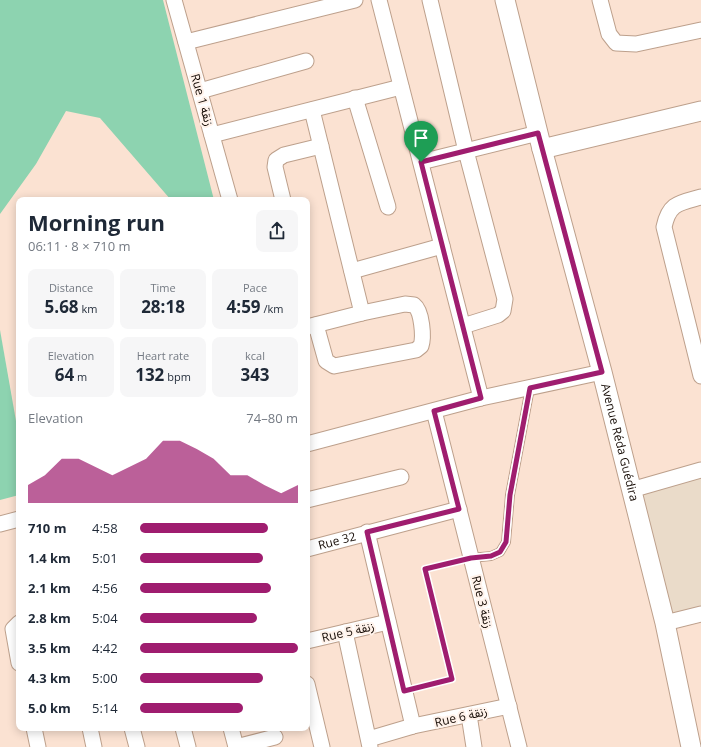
<!DOCTYPE html>
<html lang="en">
<head>
<meta charset="utf-8">
<style>
  :root { --surface:#fff; --page:#f6f6f7; --text:#1f2937; --muted:#747a83; --accent:#9f1d6f }
  body { margin:0; font-family:"Open Sans","Noto Sans Arabic",sans-serif; background:var(--page); color:var(--text); height:100vh; display:flex; flex-direction:column; font-size:15px; white-space:nowrap }
  * { box-sizing:border-box; margin:0 }
  p { font-size:13px; color:var(--muted) }
  .icon { flex:none; width:22px; height:22px; fill:none; stroke:currentColor; stroke-width:2; stroke-linecap:round; stroke-linejoin:round }
  .map { position:relative; flex:1; overflow:hidden }
  .sheet { position:absolute; left:16px; top:197px; width:294px; height:534px; display:flex; flex-direction:column; background:var(--surface); border-radius:8px; box-shadow:0 2px 10px #0003 }
  .sheet>* { flex:none }
  .pin { position:absolute; display:grid; place-items:center; width:34px; height:34px; color:#fff; margin:-41px -17px; border-radius:50% 50% 50% 0; rotate:-45deg; box-shadow:0 0 4px #0007 }
  .pin .icon { rotate:45deg }
  .round { display:grid; place-items:center; flex:none; width:42px; height:42px; border-radius:8px; background:var(--page) }
  .summary { display:flex; align-items:center; justify-content:space-between; height:68px; padding:0 12px }
  h1 { font-size:22px; font-weight:700; line-height:30px }
  .metrics { display:grid; grid-template-columns:repeat(3,1fr); gap:6px; height:68px; padding:4px 12px }
  .metrics div { display:grid; align-content:center; border-radius:8px; background:var(--page); text-align:center }
  .metrics b { font-size:17px; font-weight:700 }
  .metrics small { font-size:11px; font-weight:400 }
  .metrics p { font-size:11px }
  .chart { height:112px; padding:8px 12px }
  .chart p { display:flex; justify-content:space-between }
  .chart svg { width:100%; height:72px; margin-top:4px; fill:var(--accent); opacity:.7 }
  ul { padding:0 12px; list-style:none; font-size:13px }
  li { display:grid; grid-template-columns:64px 48px 1fr; align-items:center; height:30px }
  li i { height:10px; border-radius:5px; background:var(--accent) }
  .map>svg:first-child { display:block }
</style>
</head>
<body>
<div class="map">
<svg width="701" height="747" viewBox="0 0 701 747">
  <rect width="100%" height="100%" fill="#fbe2d2"/>
  <path fill="#eadbc9" d="M701 467V617L660 627 625 486Z"/>
  <g fill="#8dd3b0">
    <path d="M0 0H163L214 200H171L100 118 66 111 36 164 0 214Z"/>
    <path d="M0 330 19 438V495L0 500Z"/>
  </g>
  <g fill="none" stroke-linecap="round" stroke-linejoin="round">
    <g stroke="#bda08c" stroke-width="10">
      <path id="service" d="M471 558 491 556 500 552 506 542 510 495 530 388"/>
    </g>
    <g stroke="#bda08c" stroke-width="17">
      <g id="minor">
        <path d="M174 0 230 200"/>
        <path d="M379 0 481 398"/>
        <path d="M430 0 466 151 505 299 503 311 498 315 463 326"/>
        <path d="M600 0 609 34 616 43 636 44 701 30"/>
        <path d="M186 42 355 0"/>
        <path d="M200 91 306 61"/>
        <path d="M355 98 388 207"/>
        <path d="M212 135 401 87"/>
        <path d="M421 162 538 133"/>
        <path d="M701 197C679 203 669 203 664 227L701 376"/>
        <path d="M283 200 275 167 276 160 284 155 321 146"/>
        <path d="M352 271 442 246"/>
        <path d="M316 325 326 361 334 366 416 350 421 346C424 337 422 311 414 305L405 304 362 313"/>
        <path d="M307 327 362 313 312 110"/>
        <path d="M434 411 519 747"/>
        <path d="M307 444 481 398 602 372"/>
        <path d="M631 490 701 470"/>
        <path d="M307 500 401 477"/>
        <path d="M0 524 19 519"/>
        <path d="M367 532 413 726"/>
        <path id="s1" d="M307 549 459 509"/>
        <path d="M19 623 13 629 19 663"/>
        <path d="M665 623 701 614"/>
        <path d="M345 632 370 747"/>
        <path d="M307 641 388 622"/>
        <path d="M307 684 322 747"/>
        <path d="M469 715 474 747"/>
        <path d="M34 728 38 747"/>
        <path d="M90 728 94 747"/>
        <path d="M132 728 137 747"/>
        <path d="M183 728 188 747"/>
        <path d="M231 728 236 747"/>
        <path d="M369 739 413 726 509 706"/>
        <path d="M236 747 275 737"/>
      </g>
    </g>
    <g stroke="#bda08c" stroke-width="21">
      <g id="tertiary">
        <path id="s2" d="M505 0 542 149 602 372 665 623 691 747"/>
        <path d="M542 149 701 111"/>
      </g>
    </g>
    <path stroke="#aa978a" stroke-width="2.5" stroke-dasharray="4 2" stroke-linecap="butt" d="M419 688 452 679 425 569 459 561"/>
    <use href="#service" stroke="#fff" stroke-width="8"/>
    <use href="#minor" stroke="#fff" stroke-width="15"/>
    <use href="#tertiary" stroke="#fff" stroke-width="19"/>
  </g>
  <g fill="none" stroke-linecap="round" stroke-linejoin="round">
    <g stroke="#fff" stroke-width="8">
      <path id="route" d="M538 133 602 372 530 388 510 495 506 542 500 552 491 556 471 558 425 569 452 679 404 691 367 532 459 509 434 411 481 398 421 162Z"/>
    </g>
    <use href="#route" stroke="#9f1d6f" stroke-width="5"/>
  </g>
  <g text-anchor="middle" stroke-width="4" stroke-linejoin="round" paint-order="stroke">
    <g font-size="12" fill="#150b05" stroke="#fff2ea">
      <text transform="translate(202 100) rotate(74)" y="4">Rue 1 زنقة</text>
      <text dy="4" stroke="none"><textPath href="#s2" startOffset="457">Avenue Réda Guédira</textPath></text>
      <text dy="4" stroke="none"><textPath href="#s1" startOffset="31">Rue 32</textPath></text>
      <text transform="translate(482 602) rotate(76)" y="4">Rue 3 زنقة</text>
      <text transform="translate(348 632) rotate(-13)" y="4">Rue 5 زنقة</text>
      <text transform="translate(461 717) rotate(-13)" y="4">Rue 6 زنقة</text>
    </g>
  </g>
</svg>
<div class="pin" style="left:421px;top:162px;background:#1e9e55"><svg class="icon" aria-label="arrive" viewBox="0 0 24 24"><path d="M6 21V4h12l-3 4 3 4H6"/></svg></div>
<section class="sheet">
<div class="summary"><div><h1>Morning run</h1><p>06:11 · 8 × 710 m</p></div><a class="round"><svg class="icon" aria-label="share" viewBox="0 0 24 24"><path d="M12 15V3M7 8l5-5 5 5M5 13v7h14v-7"/></svg></a></div>
<div class="metrics">
<div><p>Distance</p><b>5.68<small> km</small></b></div>
<div><p>Time</p><b>28:18</b></div>
<div><p>Pace</p><b>4:59<small> /km</small></b></div>
</div>
<div class="metrics">
<div><p>Elevation</p><b>64<small> m</small></b></div>
<div><p>Heart rate</p><b>132<small> bpm</small></b></div>
<div><p>kcal</p><b>343</b></div>
</div>
<div class="chart"><p><span>Elevation</span>74–80 m</p>
<svg viewBox="0 0 160 44" preserveAspectRatio="none"><path d="M0 44V33L10 27L20 17L30 17L40 22L50 27L60 22L70 17L80 6L90 6L100 11L110 17L120 27L130 27L140 33L150 38L160 33V44z"/></svg>
</div>
<ul>
<li><b>710 m</b>4:58<i style="width:81%"></i></li>
<li><b>1.4 km</b>5:01<i style="width:78%"></i></li>
<li><b>2.1 km</b>4:56<i style="width:83%"></i></li>
<li><b>2.8 km</b>5:04<i style="width:74%"></i></li>
<li><b>3.5 km</b>4:42<i style="width:100%"></i></li>
<li><b>4.3 km</b>5:00<i style="width:78%"></i></li>
<li><b>5.0 km</b>5:14<i style="width:65%"></i></li>
</ul>
</section>
</div>
</body>
</html>
